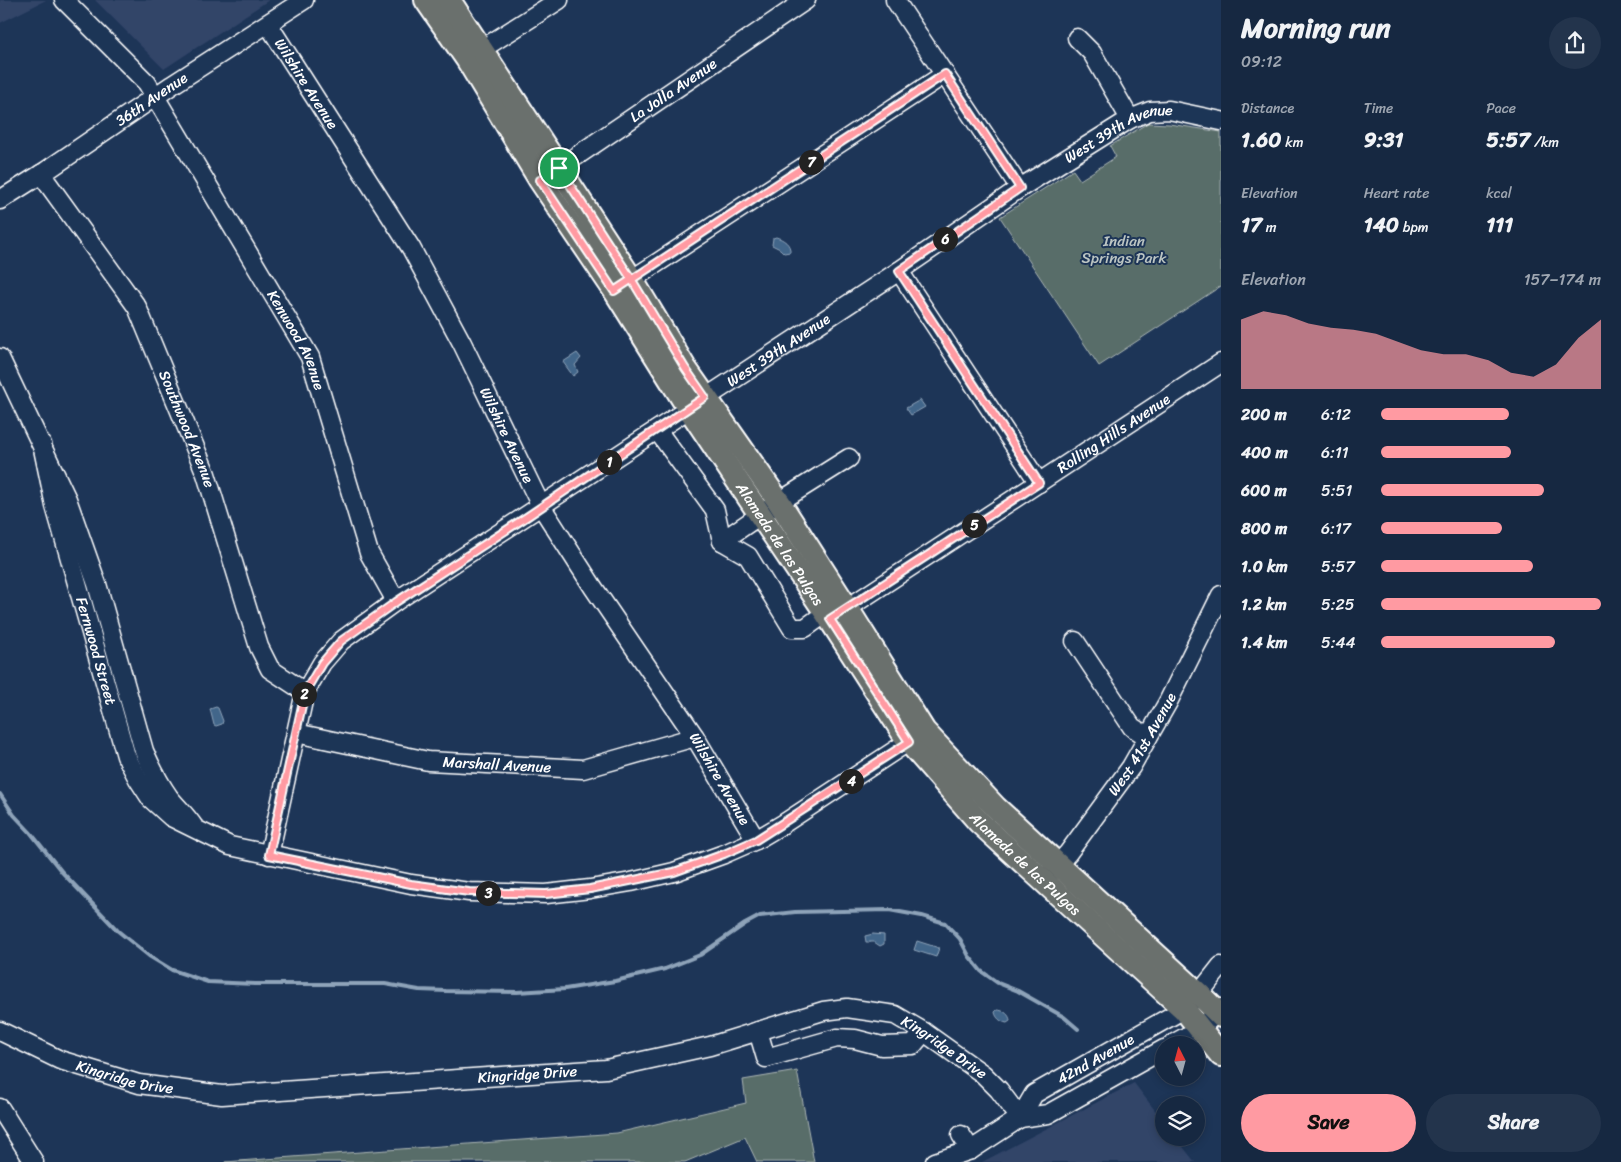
<!DOCTYPE html>
<html lang="en">
<head>
<meta charset="utf-8">
<style>
  :root { --surface:#162841; --page:#23344c; --text:#f1f3f6; --muted:#9ea6b1; --line:#35445a; --accent:#ff9aa2 }
  body { margin:0; font-family:Sriracha,sans-serif; background:var(--page); color:var(--text); height:100vh; display:flex; flex-direction:column; font-size:19px; white-space:nowrap }
  * { box-sizing:border-box; margin:0 }
  p { font-size:16px; color:var(--muted) }
  .icon { flex:none; width:28px; height:28px; fill:none; stroke:currentColor; stroke-width:2; stroke-linecap:round; stroke-linejoin:round }
  .map { position:relative; flex:1; overflow:hidden }
  .details { display:flex; flex-direction:column; background:var(--surface); width:400px }
  .details>* { flex:none }
  .needle { width:32px; rotate:354deg }
  .tools { position:absolute; left:1155px; top:1036px; display:grid; gap:10px }
  .tools a { display:grid; place-items:center; width:50px; height:50px; border-radius:50%; background:var(--surface); box-shadow:0 2px 8px #0003,0 0 0 1px var(--line); font-size:25px }
  .pin { position:absolute; display:grid; place-items:center; width:42px; height:42px; color:#fff; margin:-21px; border:2px solid #fff; border-radius:50%; box-shadow:0 1px 5px #0007 }
  .km { position:absolute; width:25px; height:25px; margin:-12px; border-radius:50%; background:#222; color:#fff; font-size:14px; line-height:25px; text-align:center }
  .round { display:grid; place-items:center; flex:none; width:52px; height:52px; border-radius:26px; background:var(--page) }
  .head { display:flex; align-items:center; justify-content:space-between; height:85px; padding:0 20px }
  h1 { font-size:28px; font-weight:800; line-height:38px }
  .figures { display:grid; grid-template-columns:repeat(3,1fr); gap:8px; height:85px; padding:5px 20px }
  .figures div { display:grid; align-content:center }
  .figures b { font-size:21px; font-weight:800 }
  .figures small { font-size:14px; font-weight:400 }
  .figures p { font-size:14px }
  .chart { height:140px; padding:10px 20px }
  .chart p { display:flex; justify-content:space-between }
  .chart svg { width:100%; height:90px; margin-top:5px; fill:var(--accent); opacity:.7 }
  .action { display:flex; gap:10px; margin-top:auto; padding:10px 20px }
  .action a { flex:1; height:58px; border-radius:30px; background:var(--accent); color:#111; font-size:20px; font-weight:800; line-height:58px; text-align:center }
  .action a+a { background:var(--page); color:var(--text) }
  ul { padding:0 20px; list-style:none; font-size:16px }
  li { display:grid; grid-template-columns:80px 60px 1fr; align-items:center; height:38px }
  li i { height:12px; border-radius:6px; background:var(--accent) }
  main { display:flex; flex:1; min-height:0 }
  .map>svg:first-child { display:block }
</style>
</head>
<body>
<main>
<div class="map">
<svg width="1221" height="1162" viewBox="0 0 1221 1162">
  <rect width="100%" height="100%" fill="#1d3557"/>
  <filter id="ink" filterUnits="userSpaceOnUse"><feTurbulence type="fractalNoise" baseFrequency=".02" numOctaves="2"/><feDisplacementMap in="SourceGraphic" scale="10" xChannelSelector="R" yChannelSelector="G"/><feConvolveMatrix kernelMatrix="1 2 1 2 8 2 1 2 1" color-interpolation-filters="sRGB"/></filter>
  <g filter="url(#ink)">
    <g fill="#314468">
      <path d="M0 0H46L0 23Z"/>
      <path d="M95 0H269L164 69Z"/>
      <path d="M1134 1083 1164 1122V1138H1176L1195 1162H982Z"/>
    </g>
    <g fill="#586d69" stroke="#acb6b4">
      <path d="M1148 123 1169 124 1221 132V286L1099 366 1000 217 1073 170 1080 180 1116 157 1110 146Z"/>
      <path d="M797 1071 814 1162H757L745 1137 685 1162H225L617 1133 746 1103 743 1080Z"/>
    </g>
    <g fill="#43668a" stroke="#8ea3b9">
      <path d="M776 237C783 239 791 244 790 252L784 253 780 249 772 245 773 238Z"/>
      <path d="M577 353 581 358 575 365 578 372 573 376 563 362Z"/>
      <path d="M920 400 925 407 911 415 906 408Z"/>
      <path d="M216 707 218 708 223 721 222 724 216 726 214 725 210 709Z"/>
      <path d="M873 934 884 935V944L880 946 874 942H866L865 936Z"/>
      <path d="M917 941 939 948 936 957 914 950Z"/>
      <path d="M997 1010C1004 1010 1010 1015 1010 1021L1007 1023C1001 1022 996 1018 995 1012Z"/>
    </g>
    <g fill="none" stroke-linecap="round" stroke-linejoin="round">
      <path stroke="#8ea3b9" stroke-width="4" d="M0 794 14 815 30 832 62 872 118 931 149 956 172 970 208 982 255 984H385L419 990 446 991 517 992 565 989 615 981 665 969 700 955 745 924 760 916 795 912 889 910 922 916 945 923 960 939 969 956 981 971 998 983 1018 991 1064 1017 1078 1029"/>
      <g stroke="#fff" stroke-width="21">
        <g id="minor">
          <path id="s1" d="M64 0 147 83 310 357 369 553 396 601"/>
          <path d="M895 0 1020 188"/>
          <path id="s2" d="M268 24 411 248 462 343 541 506 593 587 695 737 756 840"/>
          <path d="M1077 38 1092 53 1130 119"/>
          <path d="M471 56 559 0"/>
          <path id="s3" d="M41 174 137 307 206 474 259 647 270 669 305 692"/>
          <path id="s4" d="M550 174 806 0"/>
          <path id="s5" d="M0 200 46 171 172 85 304 0"/>
          <path d="M899 271 1039 483"/>
          <path d="M622 286 945 74"/>
          <path d="M0 358 67 499 97 584 144 751C151 767 159 783 169 797 177 807 187 816 194 827"/>
          <path d="M657 430 715 510 722 541 779 502 849 458"/>
          <path id="s6" d="M42 444 55 506 126 756 138 779 151 799 171 817 230 846 411 884 469 892 546 894 590 889 631 882 674 872 724 854 756 840 783 824 920 734"/>
          <path d="M722 541 748 556 792 628H805L826 613"/>
          <path id="s7" d="M837 615 1221 363"/>
          <path d="M1075 641 1132 727 1148 737"/>
          <path id="s8" d="M296 733 428 761 583 769 695 737"/>
          <path id="s9" d="M269 855 305 692 322 663 341 641 396 601 899 271 1020 188 1130 119 1150 111 1169 110 1221 121"/>
          <path id="s10" d="M1050 873 1068 853 1131 767 1168 702 1221 595"/>
          <path id="s11" d="M0 1031 60 1060 139 1084 222 1095 606 1069 710 1046 823 1011 847 1008 895 1015 924 1032 983 1074 999 1090 1020 1118"/>
          <path d="M758 1031 766 1058 837 1038 855 1039 882 1046 913 1045 924 1032"/>
          <path d="M1171 1045 1200 1029 1221 1008"/>
          <path d="M0 1108 34 1162"/>
          <path d="M1020 1118 1048 1114 1164 1049"/>
          <path d="M961 1135 971 1150"/>
          <path id="s12" d="M935 1162 971 1150 1020 1118 1034 1094 1184 1009 1199 994 1221 966"/>
        </g>
      </g>
      <g stroke="#fff" stroke-width="26">
        <g id="major">
          <path id="s13" d="M426 0 467 59 540 180 615 291 684 401 826 613 909 742 979 822 1184 1009 1221 1055"/>
          <path d="M449 0 632 280 685 368 779 502 847 608 924 731 995 807 1199 994 1221 1016"/>
        </g>
      </g>
      <use href="#minor" stroke="#1d3557" stroke-width="18"/>
      <use href="#major" stroke="#6b706d" stroke-width="22"/>
    </g>
  </g>
  <g fill="none" stroke-linecap="round" stroke-linejoin="round" filter="url(#ink)">
    <g stroke="#fff" stroke-width="10">
      <path id="route" d="M559 168 632 280 685 368 705 397 528 516 396 602 341 641 322 663 305 692 269 855 411 884 469 892 546 894 590 889 674 872 724 854 756 840 909 742 830 619 1039 483 899 271 1020 188 945 74C835 146 725 219 614 291L540 180 559 168"/>
    </g>
    <use href="#route" stroke="#ff9aa2" stroke-width="6"/>
  </g>
  <g text-anchor="middle" stroke-width="4" stroke-linejoin="round" paint-order="stroke">
    <g font-size="15" fill="#fff" stroke="#1d3557">
      <text dy="5" stroke="none"><textPath href="#s2" startOffset="71">Wilshire Avenue</textPath></text>
      <text dy="5" stroke="none"><textPath href="#s4" startOffset="149">La Jolla Avenue</textPath></text>
      <text dy="5" stroke="none"><textPath href="#s5" startOffset="182">36th Avenue</textPath></text>
      <text dy="5" stroke="none"><textPath href="#s9" startOffset="1160">West 39th Avenue</textPath></text>
      <text dy="5" stroke="none"><textPath href="#s1" startOffset="415">Kenwood Avenue</textPath></text>
      <text dy="5" stroke="none"><textPath href="#s9" startOffset="755">West 39th Avenue</textPath></text>
      <text dy="5" stroke="none"><textPath href="#s3" startOffset="296">Southwood Avenue</textPath></text>
      <text dy="5" stroke="none"><textPath href="#s7" startOffset="331">Rolling Hills Avenue</textPath></text>
      <text dy="5" stroke="none"><textPath href="#s2" startOffset="476">Wilshire Avenue</textPath></text>
      <text dy="5" stroke="none"><textPath href="#s13" startOffset="649">Alameda de las Pulgas</textPath></text>
      <text dy="5" stroke="none"><textPath href="#s6" startOffset="214">Fernwood Street</textPath></text>
      <text dy="5" stroke="none"><textPath href="#s10" startOffset="159">West 41st Avenue</textPath></text>
      <text dy="5" stroke="none"><textPath href="#s8" startOffset="204">Marshall Avenue</textPath></text>
      <text dy="5" stroke="none"><textPath href="#s2" startOffset="881">Wilshire Avenue</textPath></text>
      <text dy="5" stroke="none"><textPath href="#s13" startOffset="1054">Alameda de las Pulgas</textPath></text>
      <text dy="5" stroke="none"><textPath href="#s11" startOffset="974">Kingridge Drive</textPath></text>
      <text dy="5" stroke="none"><textPath href="#s12" startOffset="195">42nd Avenue</textPath></text>
      <text dy="5" stroke="none"><textPath href="#s11" startOffset="539">Kingridge Drive</textPath></text>
      <text dy="5" stroke="none"><textPath href="#s11" startOffset="134">Kingridge Drive</textPath></text>
    </g>
    <g font-size="15" fill="#bcc5c3" stroke="#1d3557">
      <text x="1124" y="246">Indian<tspan x="1124" dy="17">Springs Park</tspan></text>
    </g>
  </g>
</svg>
<div class="tools">
<a><svg class="needle" viewBox="-14 -14 28 28"><path d="M0-13l5 13h-10z" fill="#e53935"/><path d="M0 13l5-13h-10z" fill="#9ea6b1"/></svg></a>
<a><svg class="icon" aria-label="layers" viewBox="0 0 24 24"><path d="M12 4l9 5-9 5-9-5zM3 14l9 5 9-5"/></svg></a>
</div>
<div class="pin" style="left:559px;top:168px;background:#1e9e55"><svg class="icon" aria-label="arrive" viewBox="0 0 24 24"><path d="M6 21V4h12l-3 4 3 4H6"/></svg></div>
<b class="km" style="left:609px;top:462px">1</b>
<b class="km" style="left:304px;top:694px">2</b>
<b class="km" style="left:488px;top:893px">3</b>
<b class="km" style="left:851px;top:781px">4</b>
<b class="km" style="left:974px;top:525px">5</b>
<b class="km" style="left:945px;top:239px">6</b>
<b class="km" style="left:811px;top:162px">7</b>
</div>
<section class="details">
<div class="head"><div><h1>Morning run</h1><p>09:12</p></div><a class="round"><svg class="icon" aria-label="share" viewBox="0 0 24 24"><path d="M12 15V3M7 8l5-5 5 5M5 13v7h14v-7"/></svg></a></div>
<div class="figures">
<div><p>Distance</p><b>1.60<small> km</small></b></div>
<div><p>Time</p><b>9:31</b></div>
<div><p>Pace</p><b>5:57<small> /km</small></b></div>
</div>
<div class="figures">
<div><p>Elevation</p><b>17<small> m</small></b></div>
<div><p>Heart rate</p><b>140<small> bpm</small></b></div>
<div><p>kcal</p><b>111</b></div>
</div>
<div class="chart"><p><span>Elevation</span>157–174 m</p>
<svg viewBox="0 0 160 44" preserveAspectRatio="none"><path d="M0 44V10L10 6L20 8L30 12L40 14L50 15L60 17L70 21L80 25L90 27L100 27L110 30L120 36L130 38L140 32L150 19L160 10V44z"/></svg>
</div>
<ul>
<li><b>200 m</b>6:12<i style="width:58%"></i></li>
<li><b>400 m</b>6:11<i style="width:59%"></i></li>
<li><b>600 m</b>5:51<i style="width:74%"></i></li>
<li><b>800 m</b>6:17<i style="width:55%"></i></li>
<li><b>1.0 km</b>5:57<i style="width:69%"></i></li>
<li><b>1.2 km</b>5:25<i style="width:100%"></i></li>
<li><b>1.4 km</b>5:44<i style="width:79%"></i></li>
</ul>
<div class="action"><a>Save</a><a>Share</a></div>
</section>
</main>
</body>
</html>
